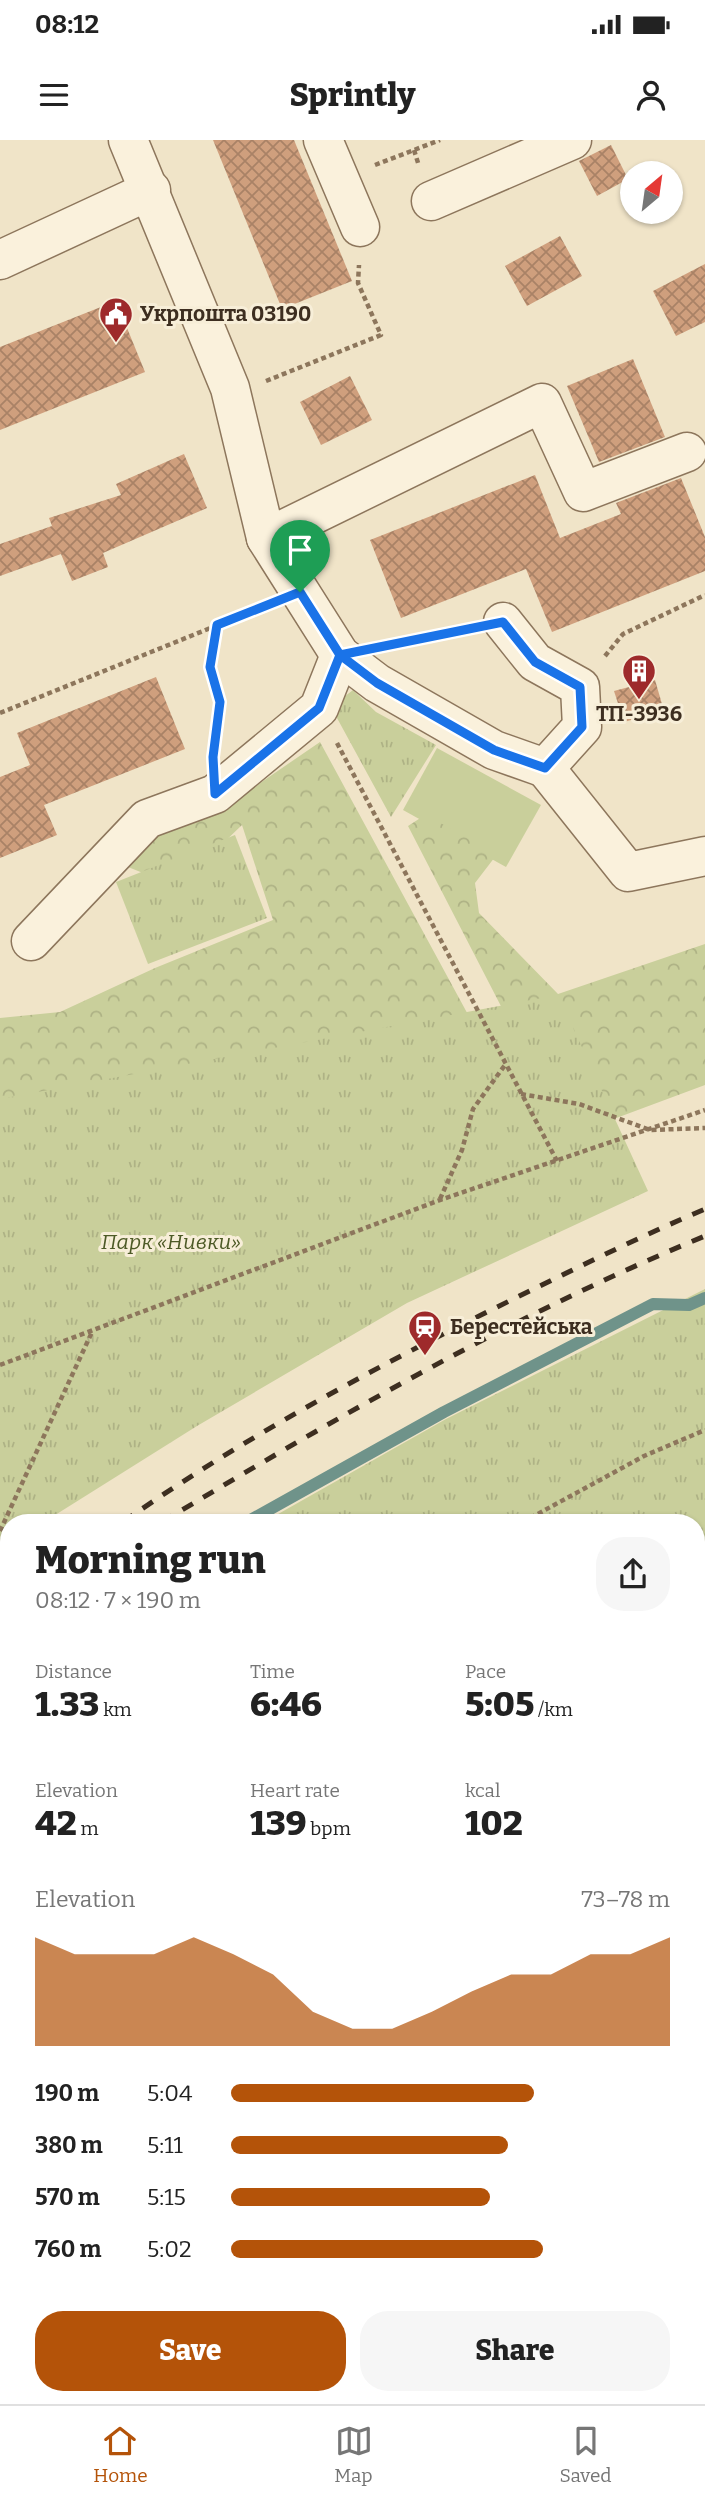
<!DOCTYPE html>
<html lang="en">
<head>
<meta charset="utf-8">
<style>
  :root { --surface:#fff; --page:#f6f6f6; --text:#222; --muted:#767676; --line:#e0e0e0; --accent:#b45309 }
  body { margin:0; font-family:Bitter,serif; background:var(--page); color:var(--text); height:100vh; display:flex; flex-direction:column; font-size:26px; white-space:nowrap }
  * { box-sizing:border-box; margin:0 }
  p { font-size:23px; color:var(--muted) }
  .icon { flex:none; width:38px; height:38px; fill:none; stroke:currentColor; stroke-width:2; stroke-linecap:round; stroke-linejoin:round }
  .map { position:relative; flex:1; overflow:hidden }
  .details { position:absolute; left:0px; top:1374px; width:705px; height:891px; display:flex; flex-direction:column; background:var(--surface); border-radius:28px 28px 0 0; box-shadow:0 2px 5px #0004 }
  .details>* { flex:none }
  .needle { width:46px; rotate:29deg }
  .tools { position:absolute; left:620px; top:21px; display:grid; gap:14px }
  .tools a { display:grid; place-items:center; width:63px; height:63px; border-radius:50%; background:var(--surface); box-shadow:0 2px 5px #0004; font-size:35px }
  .pin { position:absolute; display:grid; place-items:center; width:60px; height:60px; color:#fff; margin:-72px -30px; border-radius:50% 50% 50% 0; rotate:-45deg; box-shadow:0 0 7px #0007 }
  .pin .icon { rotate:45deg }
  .round { display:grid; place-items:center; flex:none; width:74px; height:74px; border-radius:28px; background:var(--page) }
  .overview { display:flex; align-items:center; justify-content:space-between; height:119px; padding:0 35px }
  h1 { font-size:38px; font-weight:800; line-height:52px }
  .figures { display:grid; grid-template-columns:repeat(3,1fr); gap:10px; height:119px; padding:7px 35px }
  .figures div { display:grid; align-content:center }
  .figures b { font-size:35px; font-weight:800 }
  .figures small { font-size:19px; font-weight:400 }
  .figures p { font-size:19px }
  .chart { height:196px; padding:14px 35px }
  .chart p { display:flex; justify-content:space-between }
  .chart svg { width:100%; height:126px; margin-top:7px; fill:var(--accent); opacity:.7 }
  .button { display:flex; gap:14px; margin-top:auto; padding:14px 35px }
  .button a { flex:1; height:80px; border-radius:28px; background:var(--accent); color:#fff; font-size:28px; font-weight:800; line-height:80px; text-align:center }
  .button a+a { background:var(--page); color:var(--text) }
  ul { padding:0 35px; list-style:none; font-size:23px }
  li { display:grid; grid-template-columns:112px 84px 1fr; align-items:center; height:52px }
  li i { height:18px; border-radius:9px; background:var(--accent) }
  .status { display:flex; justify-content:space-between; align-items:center; height:49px; padding:0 35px; background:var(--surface); direction:ltr }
  .status svg { height:19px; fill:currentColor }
  header { display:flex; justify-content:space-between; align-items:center; height:91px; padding:0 35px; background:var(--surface); font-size:32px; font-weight:800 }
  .tab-bar { display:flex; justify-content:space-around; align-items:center; height:98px; border-top:2px solid var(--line); background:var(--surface); font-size:19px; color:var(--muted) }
  .tab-bar a { display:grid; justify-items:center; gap:4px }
  .tab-bar .on { color:var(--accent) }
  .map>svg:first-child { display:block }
</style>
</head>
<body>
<div class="status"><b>08:12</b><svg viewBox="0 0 49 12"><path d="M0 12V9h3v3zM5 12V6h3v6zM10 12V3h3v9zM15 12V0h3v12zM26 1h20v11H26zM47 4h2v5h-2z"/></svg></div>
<header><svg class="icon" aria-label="menu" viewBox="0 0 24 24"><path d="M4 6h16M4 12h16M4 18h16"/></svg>Sprintly<svg class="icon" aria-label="person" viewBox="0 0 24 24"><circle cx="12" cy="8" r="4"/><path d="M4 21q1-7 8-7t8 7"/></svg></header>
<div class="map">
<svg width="705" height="2264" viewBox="0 0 705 2264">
  <defs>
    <pattern id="forest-crowns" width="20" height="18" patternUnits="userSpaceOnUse" patternTransform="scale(1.75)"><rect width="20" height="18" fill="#c9cf9b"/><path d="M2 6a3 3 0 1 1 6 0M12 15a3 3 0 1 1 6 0" fill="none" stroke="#aeb285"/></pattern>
    <pattern id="park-tufts" width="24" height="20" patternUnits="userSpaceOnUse" patternTransform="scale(1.75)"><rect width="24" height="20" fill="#c9cf9b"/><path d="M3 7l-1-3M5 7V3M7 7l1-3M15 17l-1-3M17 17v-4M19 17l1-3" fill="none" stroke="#aeb285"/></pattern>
    <pattern id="building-cross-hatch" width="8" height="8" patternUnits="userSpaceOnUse" patternTransform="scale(1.75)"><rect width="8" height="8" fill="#cf9f7d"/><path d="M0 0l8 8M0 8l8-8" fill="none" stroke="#a98266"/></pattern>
  </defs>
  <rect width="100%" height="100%" fill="#f0e4c8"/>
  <path fill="#c9cf9b" d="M437 608 541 665 506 727 403 670Z"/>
  <g fill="url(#forest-crowns)">
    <path d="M320 602 484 904 0 1193V878L60 872 155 828 273 780 242 685 217 709 148 735 128 727 132 710 175 676 231 663Z"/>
    <path d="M425 675 498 713 475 743 479 773 558 854 705 804V945L568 996 408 686Z"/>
  </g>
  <g fill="url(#park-tufts)">
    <path d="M353 550 376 572 436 605 391 677 331 567Z"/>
    <path d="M235 695 267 778 148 824 116 742Z"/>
    <path d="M558 855 648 1051 407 1163 197 1286 44 1382H9V1412L0 1419V959Z"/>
    <path d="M705 1149V2264H0V1552L9 1548V2256H696V1382H264L446 1279Z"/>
  </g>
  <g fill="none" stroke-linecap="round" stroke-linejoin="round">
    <path stroke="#6f938a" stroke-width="12" d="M247 1382 444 1272 653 1164 689 1165 705 1158"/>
  </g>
  <g fill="url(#building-cross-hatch)">
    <path d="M213 0H294L352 141 282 169Z"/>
    <path d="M611 5 628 39 597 56 579 21Z"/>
    <path d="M560 96 582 136 527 166 505 126Z"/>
    <path d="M705 124V182L676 196 653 151Z"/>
    <path d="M116 161 145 232 0 290V207Z"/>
    <path d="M633 219 665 297 599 322 567 246Z"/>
    <path d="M350 236 372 280 321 305 300 262Z"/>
    <path d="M184 314 207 368 103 413 108 427 72 441 61 414 0 436V404L52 386 49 378 121 355 116 344Z"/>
    <path d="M535 335 560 398 621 374 616 363 681 338 705 397V431L552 492 526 429 401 478 370 400Z"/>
    <path d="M156 537 185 609 44 665 57 695 0 718V637L30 625 17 593Z"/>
    <path d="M655 540 664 571 624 582 614 551Z"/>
  </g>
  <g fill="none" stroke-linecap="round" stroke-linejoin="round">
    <g stroke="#8d765c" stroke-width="41">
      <g id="minor">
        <path d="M128 0 230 248 266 398 340 515 377 543 494 610 545 628"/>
        <path d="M323 0 360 87"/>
        <path d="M431 61 572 0"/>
        <path d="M0 120 151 50"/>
        <path d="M266 398 542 263 583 352 687 312"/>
        <path d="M503 482 535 522 580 547 582 587 545 628"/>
        <path d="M545 628 628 732 705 716"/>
        <path d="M31 801 147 679 215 654 319 568 340 515"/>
        <path d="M696 1502 705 1493"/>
        <path d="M696 2079H705"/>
        <path d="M232 2264 240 2256"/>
        <path d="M310 2264 314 2256"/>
      </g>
    </g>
    <g stroke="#8d765c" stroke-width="4.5" stroke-dasharray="5 3.5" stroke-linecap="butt">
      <path d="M414 10 419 26"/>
      <path d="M375 25 440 0"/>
      <path d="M266 241 381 195 358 143 359 125"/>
      <path d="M391 505 465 490"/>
      <path d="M605 516 623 494 705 455"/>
      <path d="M0 573 265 466"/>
      <path d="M337 603 557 1021"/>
      <path d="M215 604 220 562 210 527 217 486"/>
      <path d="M521 954 579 964 650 990 705 988"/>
      <path d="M440 1059 462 1010 473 969 505 925"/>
      <path d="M0 1225 440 1060 705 970"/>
      <path d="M523 1382 644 1316 705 1290"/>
      <path d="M0 1391 92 1192"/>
      <path d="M0 1441 9 1434"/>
      <path d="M0 1497 9 1510"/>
      <path d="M0 1527 9 1520"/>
      <path d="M0 1555V1560"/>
      <path d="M0 1662H9"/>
      <path d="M0 1665 9 1679"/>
      <path d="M0 2061 9 2088"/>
      <path d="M58 2256 60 2264"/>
      <path d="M153 2256V2264"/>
    </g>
    <use href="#minor" stroke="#faf1dc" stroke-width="38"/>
    <g stroke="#3d2e20" stroke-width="5" stroke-dasharray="12 12" stroke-linecap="butt">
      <path d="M123 1382C237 1302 361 1235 485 1173 558 1137 630 1101 705 1069"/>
      <path d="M162 1382C337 1277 516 1174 705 1096"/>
      <path d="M0 1470 9 1464"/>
      <path d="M0 1505 9 1498"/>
    </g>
  </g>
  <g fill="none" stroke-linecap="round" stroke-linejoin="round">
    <g stroke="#fff" stroke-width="14">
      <path id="route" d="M300 452 217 485 210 527 220 562 213 617 215 654 319 568 340 515 503 482 535 522 580 547 582 587 545 628 494 610 377 543 340 515 300 452"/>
    </g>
    <use href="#route" stroke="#1a73e8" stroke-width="9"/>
  </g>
  <defs>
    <g id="civic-pin" transform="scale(1.75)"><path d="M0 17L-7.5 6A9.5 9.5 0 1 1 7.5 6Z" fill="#9e2a2b" stroke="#f7eed8"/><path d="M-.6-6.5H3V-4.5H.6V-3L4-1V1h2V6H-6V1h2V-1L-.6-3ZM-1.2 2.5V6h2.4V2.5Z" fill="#fff"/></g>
    <g id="building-pin" transform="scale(1.75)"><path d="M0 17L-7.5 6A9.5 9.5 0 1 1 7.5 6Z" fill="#9e2a2b" stroke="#f7eed8"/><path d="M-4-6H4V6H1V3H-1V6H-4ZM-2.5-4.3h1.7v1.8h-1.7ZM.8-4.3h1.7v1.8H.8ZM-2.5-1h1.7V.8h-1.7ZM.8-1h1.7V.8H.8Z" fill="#fff"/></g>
    <g id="station-pin" transform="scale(1.75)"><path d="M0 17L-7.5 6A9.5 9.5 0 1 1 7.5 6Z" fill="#9e2a2b" stroke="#f7eed8"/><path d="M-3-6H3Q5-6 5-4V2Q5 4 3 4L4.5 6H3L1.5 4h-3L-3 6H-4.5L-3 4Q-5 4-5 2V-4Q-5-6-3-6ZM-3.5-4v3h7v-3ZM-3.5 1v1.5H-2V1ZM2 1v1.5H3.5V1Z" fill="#fff"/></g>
  </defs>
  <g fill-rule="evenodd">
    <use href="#civic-pin" x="116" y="174"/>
    <use href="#building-pin" x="639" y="531"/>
    <use href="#station-pin" x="425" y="1187"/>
  </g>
  <g text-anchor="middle" stroke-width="6" stroke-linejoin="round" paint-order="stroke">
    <g font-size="21" font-weight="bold" fill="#3d2e20" stroke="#f7eed8" text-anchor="start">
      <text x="140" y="181">Укрпошта 03190</text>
      <text x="639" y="581" text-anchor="middle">ТП-3936</text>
      <text x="450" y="1194">Берестейська</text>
    </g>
    <g font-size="21" font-style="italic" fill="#4d5a26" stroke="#f7eed8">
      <text x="171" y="1109">Парк «Нивки»</text>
    </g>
  </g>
</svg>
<div class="tools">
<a><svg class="needle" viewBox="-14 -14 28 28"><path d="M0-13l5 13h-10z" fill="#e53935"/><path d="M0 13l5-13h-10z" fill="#767676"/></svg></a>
</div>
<div class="pin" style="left:300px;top:452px;background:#1e9e55"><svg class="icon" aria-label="arrive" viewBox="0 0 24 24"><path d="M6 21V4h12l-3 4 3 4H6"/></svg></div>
<section class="details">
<div class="overview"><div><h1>Morning run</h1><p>08:12 · 7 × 190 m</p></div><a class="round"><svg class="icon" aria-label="share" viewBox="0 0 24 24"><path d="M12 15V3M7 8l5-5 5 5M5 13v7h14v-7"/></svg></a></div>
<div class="figures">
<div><p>Distance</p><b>1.33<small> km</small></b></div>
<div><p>Time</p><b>6:46</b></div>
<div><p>Pace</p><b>5:05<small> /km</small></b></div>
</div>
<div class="figures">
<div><p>Elevation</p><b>42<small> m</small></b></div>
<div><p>Heart rate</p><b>139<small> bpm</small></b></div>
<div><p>kcal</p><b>102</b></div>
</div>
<div class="chart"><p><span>Elevation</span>73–78 m</p>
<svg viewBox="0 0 160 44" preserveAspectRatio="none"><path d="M0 44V6L10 12L20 12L30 12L40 6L50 12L60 19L70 32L80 38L90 38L100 32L110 25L120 19L130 19L140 12L150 12L160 6V44z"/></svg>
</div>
<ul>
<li><b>190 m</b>5:04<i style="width:69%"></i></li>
<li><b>380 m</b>5:11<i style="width:63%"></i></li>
<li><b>570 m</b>5:15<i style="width:59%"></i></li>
<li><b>760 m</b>5:02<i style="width:71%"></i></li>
</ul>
<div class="button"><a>Save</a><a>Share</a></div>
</section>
</div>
<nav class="tab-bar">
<a class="on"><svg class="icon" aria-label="home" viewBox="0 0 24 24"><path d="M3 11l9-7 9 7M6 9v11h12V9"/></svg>Home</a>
<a><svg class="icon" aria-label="map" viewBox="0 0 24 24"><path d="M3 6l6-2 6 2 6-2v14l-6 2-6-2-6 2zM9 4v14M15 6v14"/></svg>Map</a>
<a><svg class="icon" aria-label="saved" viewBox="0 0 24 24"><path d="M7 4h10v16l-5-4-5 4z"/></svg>Saved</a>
</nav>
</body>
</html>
